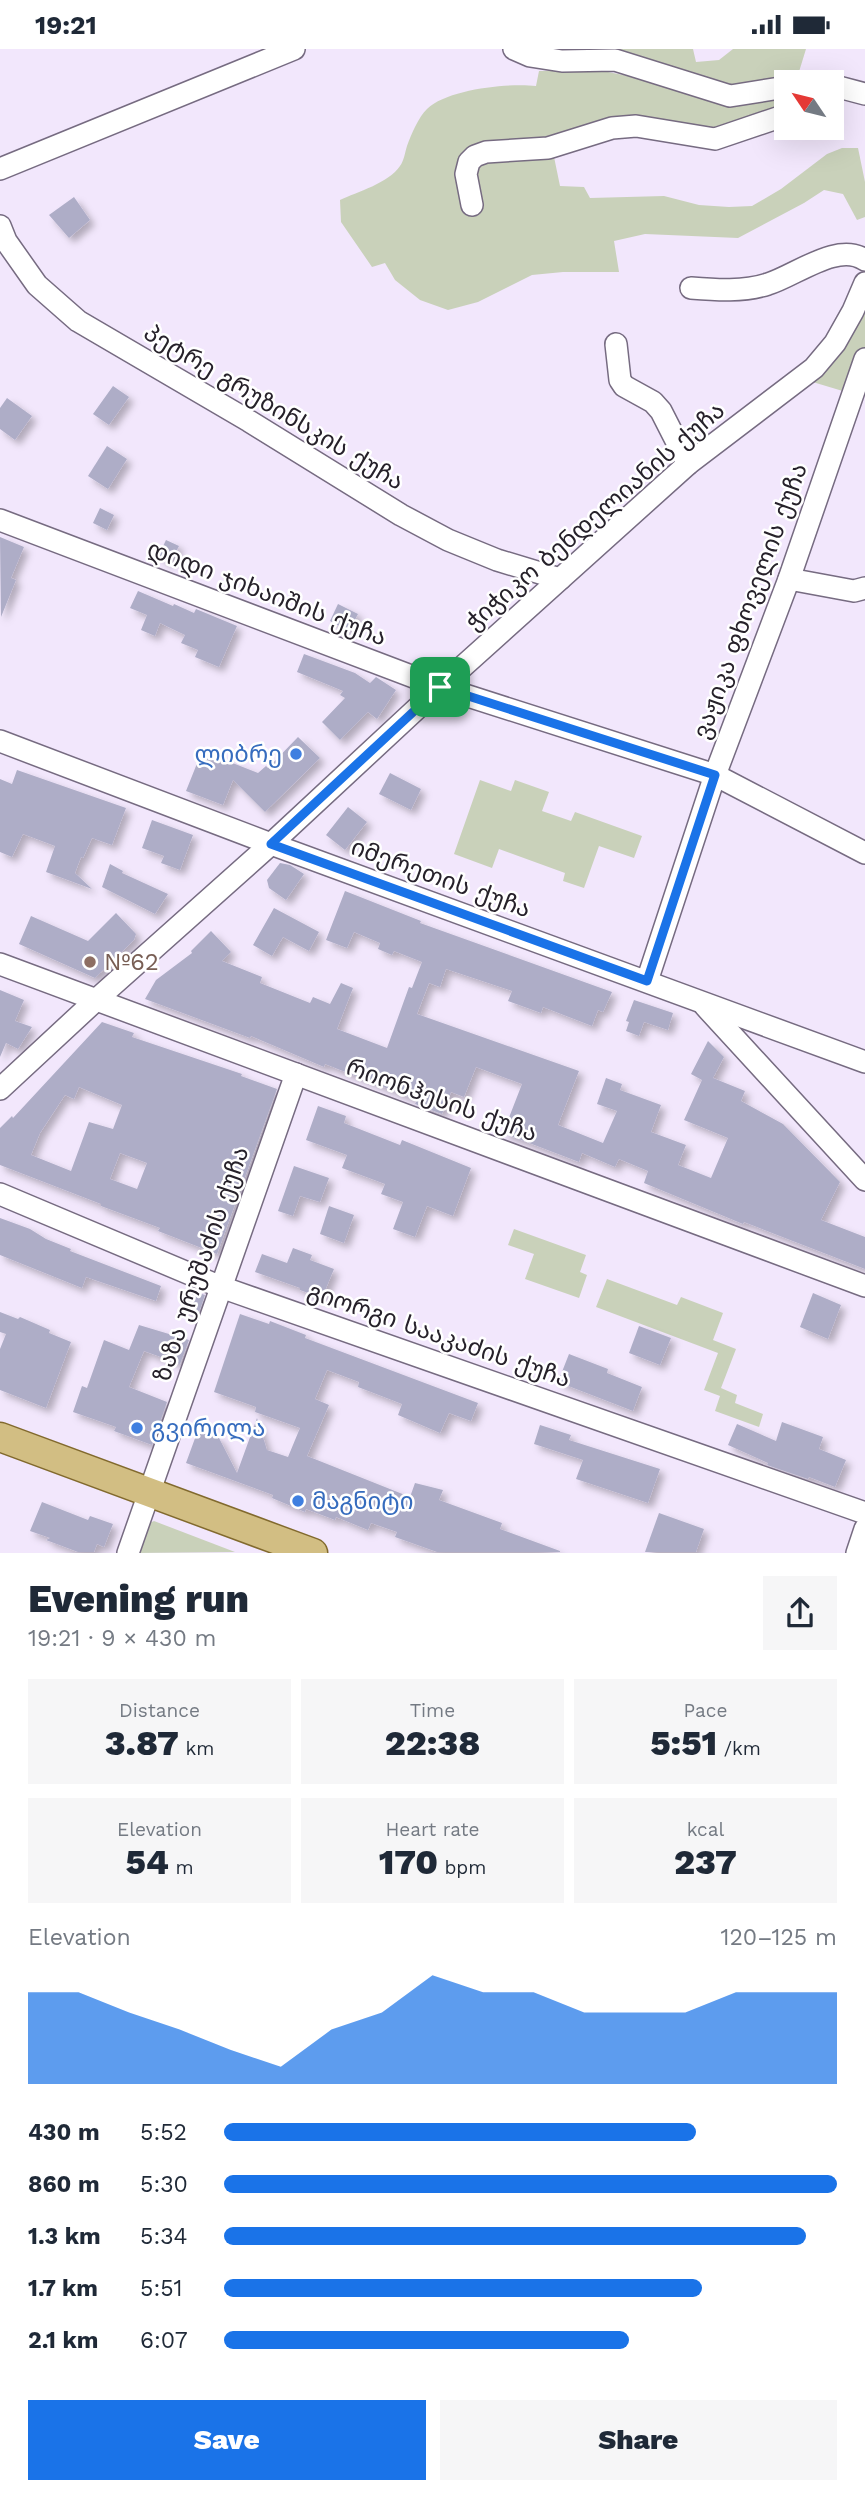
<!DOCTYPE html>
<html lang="en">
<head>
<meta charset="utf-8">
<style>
  :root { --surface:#fff; --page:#f6f6f7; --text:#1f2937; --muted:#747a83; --accent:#1a73e8 }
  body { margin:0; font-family:"Work Sans","Noto Sans Georgian",sans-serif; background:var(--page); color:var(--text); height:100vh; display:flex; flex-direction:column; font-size:26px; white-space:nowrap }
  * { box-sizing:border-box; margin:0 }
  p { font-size:23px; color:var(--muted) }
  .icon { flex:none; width:38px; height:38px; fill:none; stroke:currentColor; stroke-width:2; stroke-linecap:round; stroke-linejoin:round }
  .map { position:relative; height:1504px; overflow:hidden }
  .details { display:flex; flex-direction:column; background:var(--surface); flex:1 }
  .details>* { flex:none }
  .needle { width:46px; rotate:305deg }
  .controls { position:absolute; left:774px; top:21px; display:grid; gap:14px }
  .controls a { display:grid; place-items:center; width:70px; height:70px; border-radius:0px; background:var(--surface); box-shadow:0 7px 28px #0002; font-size:35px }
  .pin { position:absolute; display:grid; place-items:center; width:60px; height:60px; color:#fff; margin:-30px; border-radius:14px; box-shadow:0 4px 10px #0006 }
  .round { display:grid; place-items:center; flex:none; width:74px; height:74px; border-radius:0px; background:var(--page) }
  .headline { display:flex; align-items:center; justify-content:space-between; height:119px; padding:0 28px }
  h1 { font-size:38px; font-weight:800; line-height:52px }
  .metrics { display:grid; grid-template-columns:repeat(3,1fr); gap:10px; height:119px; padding:7px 28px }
  .metrics div { display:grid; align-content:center; border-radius:0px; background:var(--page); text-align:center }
  .metrics b { font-size:35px; font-weight:800 }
  .metrics small { font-size:19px; font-weight:400 }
  .metrics p { font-size:19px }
  .chart { height:196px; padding:14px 28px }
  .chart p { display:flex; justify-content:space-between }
  .chart svg { width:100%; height:126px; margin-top:7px; fill:var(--accent); opacity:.7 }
  .cta { display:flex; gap:14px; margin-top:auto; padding:14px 28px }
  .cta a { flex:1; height:80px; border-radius:0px; background:var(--accent); color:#fff; font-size:28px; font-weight:800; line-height:80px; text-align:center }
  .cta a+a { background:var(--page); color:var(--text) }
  ul { padding:0 28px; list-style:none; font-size:23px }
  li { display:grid; grid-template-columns:112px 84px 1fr; align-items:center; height:52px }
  li i { height:18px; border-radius:9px; background:var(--accent) }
  .status { display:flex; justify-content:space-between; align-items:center; height:49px; padding:0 35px; background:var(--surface); direction:ltr }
  .status svg { height:19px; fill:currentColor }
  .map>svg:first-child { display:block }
</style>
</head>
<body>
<div class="status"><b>19:21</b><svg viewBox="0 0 49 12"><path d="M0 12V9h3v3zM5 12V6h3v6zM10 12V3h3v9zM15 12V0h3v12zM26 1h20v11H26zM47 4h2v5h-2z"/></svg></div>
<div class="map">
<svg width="865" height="1504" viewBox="0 0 865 1504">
  <defs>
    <filter id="shadow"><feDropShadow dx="5" dy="5" stdDeviation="3.5" flood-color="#0004"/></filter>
  </defs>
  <rect width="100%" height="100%" fill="#f2e7fc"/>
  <g fill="#c9d1ba">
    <path d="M533 0H693L696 13 719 11 733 0H806L798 26 726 40Z"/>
    <path d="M598 21 643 30 786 44V61L714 82 637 68 553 103 560 137 584 138 590 149 664 147 699 156 729 158 752 157 781 140 827 105 842 99H858L865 133V168L857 171 843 145 824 141 804 154 738 189 645 185 614 192 619 223H563L532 226 478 253 448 261 420 251 395 231 385 214 372 218 341 173 340 151C357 143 389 134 400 117 404 112 405 103 407 97 411 86 419 67 427 60 448 40 508 34 536 37L539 22Z"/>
    <path d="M865 252V304L846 343 806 331Z"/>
    <path d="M480 731 511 742 515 731 549 743 542 762 571 772 575 763 642 787 634 809 599 797 584 839 563 832 565 824 499 800 492 819 454 805Z"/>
    <path d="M514 1180 586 1206 580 1223 587 1226 579 1249 525 1230 534 1205 508 1196Z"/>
    <path d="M607 1230 677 1256 681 1248 723 1264 713 1291 736 1300 721 1339 737 1346 735 1354 763 1365 759 1378 715 1362 720 1347 704 1341 718 1304 596 1258Z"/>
    <path d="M154 1472 235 1503 136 1504 145 1476Z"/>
  </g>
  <g fill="#aeadc7" fill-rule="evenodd" filter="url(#shadow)">
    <path d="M74 148 90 171 69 189 49 166Z"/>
    <path d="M113 337 129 348 109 376 93 365Z"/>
    <path d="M7 349 32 367 15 391 0 380V359Z"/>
    <path d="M107 397 127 410 108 440 88 427Z"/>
    <path d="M100 459 114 466 107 481 93 474Z"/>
    <path d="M0 488 24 498 11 529 16 531 1 568Z"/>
    <path d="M166 491 179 497 170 514 158 508Z"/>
    <path d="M138 542 173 557 174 555 194 564 196 560 237 577 219 618 195 608 198 601 181 594 185 586 160 574 155 587 141 581 147 566 130 559Z"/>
    <path d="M338 555 358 565 349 582 330 572Z"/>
    <path d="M304 605 355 624 370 634 376 628 396 641 377 670 368 663 340 691 322 673 345 649 340 646 343 642 297 623Z"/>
    <path d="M298 688 320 709 265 763 233 731 223 756 186 742 202 702 258 724 266 717 268 719Z"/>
    <path d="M17 721 126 759 112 796 92 789 83 809 81 808 75 824 92 840 46 823 55 797 23 785 12 808 0 803V730L12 735Z"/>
    <path d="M390 724 421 740 411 761 379 745Z"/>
    <path d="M348 758 367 773 345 801 326 786Z"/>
    <path d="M152 771 193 786 180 821 161 814 164 807 142 799Z"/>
    <path d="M280 814 290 816 304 825 286 851 269 839 267 831Z"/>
    <path d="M110 815 123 822 122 824 168 845 155 865 102 838Z"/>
    <path d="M345 842 421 872 420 874 612 943 603 963 598 961 592 977 543 958 541 964 508 952 512 942 446 920 440 938 429 934 417 965 579 1022 558 1076 603 1094 617 1062 597 1055 606 1029 622 1035 620 1041 661 1056 651 1083 686 1096 678 1116 711 1129 728 1089 684 1071 702 1031 691 1025 708 992 724 1008 713 1029 745 1042 741 1052 783 1075 840 1133 821 1171 865 1188V1220L744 1173 743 1175 644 1134 648 1122 619 1110 615 1118 582 1104 579 1113 503 1084 522 1035 476 1018 464 1048 451 1043 442 1065 415 1055 417 1051 325 1015 324 1018 251 987 250 989 145 950 156 931 192 904 191 902 211 882 231 903 222 912 262 928 260 934 310 954 313 948 330 955 341 934 353 939 337 980 387 999 409 938 412 939 422 913 394 902 392 906 378 900 380 894 354 883 347 899 326 891Z"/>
    <path d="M274 859 319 883 309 902 283 888 272 907 253 896Z"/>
    <path d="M116 864 136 885 134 891 95 929 19 895 31 867 88 892Z"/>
    <path d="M0 941 24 951 15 972 32 978 18 1000 6 994 0 1008Z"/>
    <path d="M634 951 673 964 668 981 644 973 639 987 626 982 629 973 626 972Z"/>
    <path d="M102 973 134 984 132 988 242 1025 241 1027 277 1040 217 1205 158 1182 160 1179 101 1157V1155L0 1116V1079L12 1067 13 1069ZM79 1038 122 1056 113 1080 89 1073 71 1122 31 1106 40 1084 65 1046 74 1050ZM120 1104 147 1114 137 1140 110 1130Z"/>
    <path d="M318 1057 346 1067 344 1074 400 1096 402 1091 471 1119 453 1167 427 1157 415 1188 393 1180 403 1153 381 1145 385 1135 342 1119 347 1106 306 1091Z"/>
    <path d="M294 1117 329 1129 320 1153 300 1147 293 1167 278 1162Z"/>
    <path d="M329 1157 354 1166 344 1194 320 1185Z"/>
    <path d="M0 1169 30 1180 46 1190 71 1200 70 1202 161 1237 156 1252 86 1228 82 1239 0 1206Z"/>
    <path d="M293 1199 312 1206 310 1211 334 1220 322 1249 300 1241V1239L255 1223 262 1205 287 1214Z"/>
    <path d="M190 1241 205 1246 198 1266 184 1261Z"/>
    <path d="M813 1244 841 1256 828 1290 800 1278Z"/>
    <path d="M0 1263 18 1270 20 1268 50 1281 49 1284 71 1293 46 1359 0 1341V1300L6 1285 0 1283Z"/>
    <path d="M240 1265 269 1275 270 1272 306 1286 305 1289 478 1354 471 1372 449 1364 440 1384 398 1366 402 1355 358 1338 359 1333 327 1321 315 1350 329 1356 307 1407 410 1448 415 1434 443 1441 439 1451 502 1474 500 1480 560 1502V1503H437L395 1488 397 1483 371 1474 368 1481 336 1468 335 1471 306 1460 305 1463 272 1449 273 1446 186 1414 198 1381 219 1389 237 1424 257 1369 267 1401 288 1408 300 1379 255 1363 256 1358 214 1343Z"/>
    <path d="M139 1276 189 1291 180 1315 144 1302 129 1338 167 1353 152 1396 114 1382 116 1378 73 1363 82 1337 87 1339 104 1291 129 1301Z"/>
    <path d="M639 1277 671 1289 660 1316 629 1304Z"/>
    <path d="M569 1305 608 1320 607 1324 642 1338 633 1362 558 1333Z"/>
    <path d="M782 1373 823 1388 819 1400 846 1411 835 1438 809 1428 808 1430 767 1416 768 1414 728 1396 737 1375 776 1392Z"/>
    <path d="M540 1376 571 1386 569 1391 660 1420 648 1454 576 1430 583 1411 534 1395Z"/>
    <path d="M42 1453 88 1471 90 1467 113 1475 104 1498 97 1495 94 1503H78L46 1491 50 1489 30 1482Z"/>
    <path d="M659 1464 704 1480 696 1503H645Z"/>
  </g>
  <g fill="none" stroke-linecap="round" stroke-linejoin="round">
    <g stroke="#766b81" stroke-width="24">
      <g id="minor">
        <path d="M514 0 530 7 562 12 615 11 730 47 786 38"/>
        <path d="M831 36 865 45"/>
        <path d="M0 120 294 0"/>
        <path d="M472 156 466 125 469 113 475 107 486 103 548 99 612 79 636 77 715 90 786 66"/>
        <path d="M0 177 6 192 37 236 78 272 249 372 401 466 448 491 497 511 560 530"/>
        <path d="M691 239C716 241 744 243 768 235 795 227 838 192 865 211"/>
        <path d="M616 295 620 331 624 337 653 353 661 362 688 415"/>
        <path d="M0 471 440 638 715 726 865 804"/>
        <path d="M789 530 854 542 865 539"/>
        <path d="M0 692 271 795 865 1013"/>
        <path d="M0 915 865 1237"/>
        <path d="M647 932 715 726 789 530 865 310"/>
        <path d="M705 957 865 1131"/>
        <path d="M0 1040 96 951 271 795 440 638 688 415 814 319 835 294 853 262 865 234"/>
        <path d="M0 1145 221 1238 865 1464"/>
        <path d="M128 1504 296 1025"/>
        <path d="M857 1504 865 1480"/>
      </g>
    </g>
    <g stroke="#826a2e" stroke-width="31">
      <path id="major" d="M0 1388 313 1504"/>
    </g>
    <use href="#minor" stroke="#fff" stroke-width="21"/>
    <use href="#major" stroke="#d2be83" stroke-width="28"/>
  </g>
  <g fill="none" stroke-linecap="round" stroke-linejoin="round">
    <g stroke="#fff" stroke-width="14">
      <path id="route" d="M440 638 715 726 647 932 271 795Z"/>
    </g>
    <use href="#route" stroke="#1a73e8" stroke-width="9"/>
  </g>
  <g fill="#3f7fe0" stroke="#fff" stroke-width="2.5">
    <circle cx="296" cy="705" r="7"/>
    <circle cx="137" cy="1379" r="7"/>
    <circle cx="298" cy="1452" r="7"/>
  </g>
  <circle fill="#8d6e63" stroke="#fff" stroke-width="2.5" cx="90" cy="913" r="7"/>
  <g text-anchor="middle" stroke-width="5" stroke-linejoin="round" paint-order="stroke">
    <g font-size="24" fill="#26212a" stroke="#fff">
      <text transform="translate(274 358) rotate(31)" y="8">პეტრე გრუზინსკის ქუჩა</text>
      <text transform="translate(595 467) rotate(-41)" y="8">ჭიჭიკო ბენდელიანის ქუჩა</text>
      <text transform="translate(267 544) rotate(21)" y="8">დიდი ჯიხაიშის ქუჩა</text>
      <text transform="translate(750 552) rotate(-70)" y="8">ვაჟიკა ფხოველის ქუჩა</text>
      <text transform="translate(441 829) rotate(20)" y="8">იმერეთის ქუჩა</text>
      <text transform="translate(442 1051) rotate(20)" y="8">რიონჰესის ქუჩა</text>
      <text transform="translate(201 1215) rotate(-71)" y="8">ზაზა ურუშაძის ქუჩა</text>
      <text transform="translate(439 1286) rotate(19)" y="8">გიორგი სააკაძის ქუჩა</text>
    </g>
    <g font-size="24" fill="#366cbe" stroke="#fff" text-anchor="start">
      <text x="282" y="713" text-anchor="end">ლიბრე</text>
      <text x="151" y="1387">გვირილა</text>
      <text x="312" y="1460">მაგნიტი</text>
    </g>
    <g font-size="24" fill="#785e54" stroke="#fff" text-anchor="start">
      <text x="104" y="921">№62</text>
    </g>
  </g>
</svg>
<div class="controls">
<a><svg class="needle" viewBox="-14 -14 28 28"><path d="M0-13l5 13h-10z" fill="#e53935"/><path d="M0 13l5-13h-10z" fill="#747a83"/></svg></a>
</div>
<div class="pin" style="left:440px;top:638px;background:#1e9e55"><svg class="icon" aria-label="arrive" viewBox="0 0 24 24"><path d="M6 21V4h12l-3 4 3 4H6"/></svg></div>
</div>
<section class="details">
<div class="headline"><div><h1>Evening run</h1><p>19:21 · 9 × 430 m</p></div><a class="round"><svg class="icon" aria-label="share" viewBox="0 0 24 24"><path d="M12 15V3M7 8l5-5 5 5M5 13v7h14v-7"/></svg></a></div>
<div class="metrics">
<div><p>Distance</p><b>3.87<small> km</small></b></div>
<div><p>Time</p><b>22:38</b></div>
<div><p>Pace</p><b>5:51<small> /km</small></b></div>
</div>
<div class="metrics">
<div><p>Elevation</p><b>54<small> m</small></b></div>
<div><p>Heart rate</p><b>170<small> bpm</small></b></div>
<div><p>kcal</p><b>237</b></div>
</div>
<div class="chart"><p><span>Elevation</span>120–125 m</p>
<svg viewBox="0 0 160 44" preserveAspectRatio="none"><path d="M0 44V12L10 12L20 19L30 25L40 32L50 38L60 25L70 19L80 6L90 12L100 12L110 19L120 19L130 19L140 12L150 12L160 12V44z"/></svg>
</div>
<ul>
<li><b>430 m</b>5:52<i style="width:77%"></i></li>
<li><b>860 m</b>5:30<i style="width:100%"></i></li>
<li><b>1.3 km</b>5:34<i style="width:95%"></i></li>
<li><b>1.7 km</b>5:51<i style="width:78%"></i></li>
<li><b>2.1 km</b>6:07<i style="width:66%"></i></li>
</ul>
<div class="cta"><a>Save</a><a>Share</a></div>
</section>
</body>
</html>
